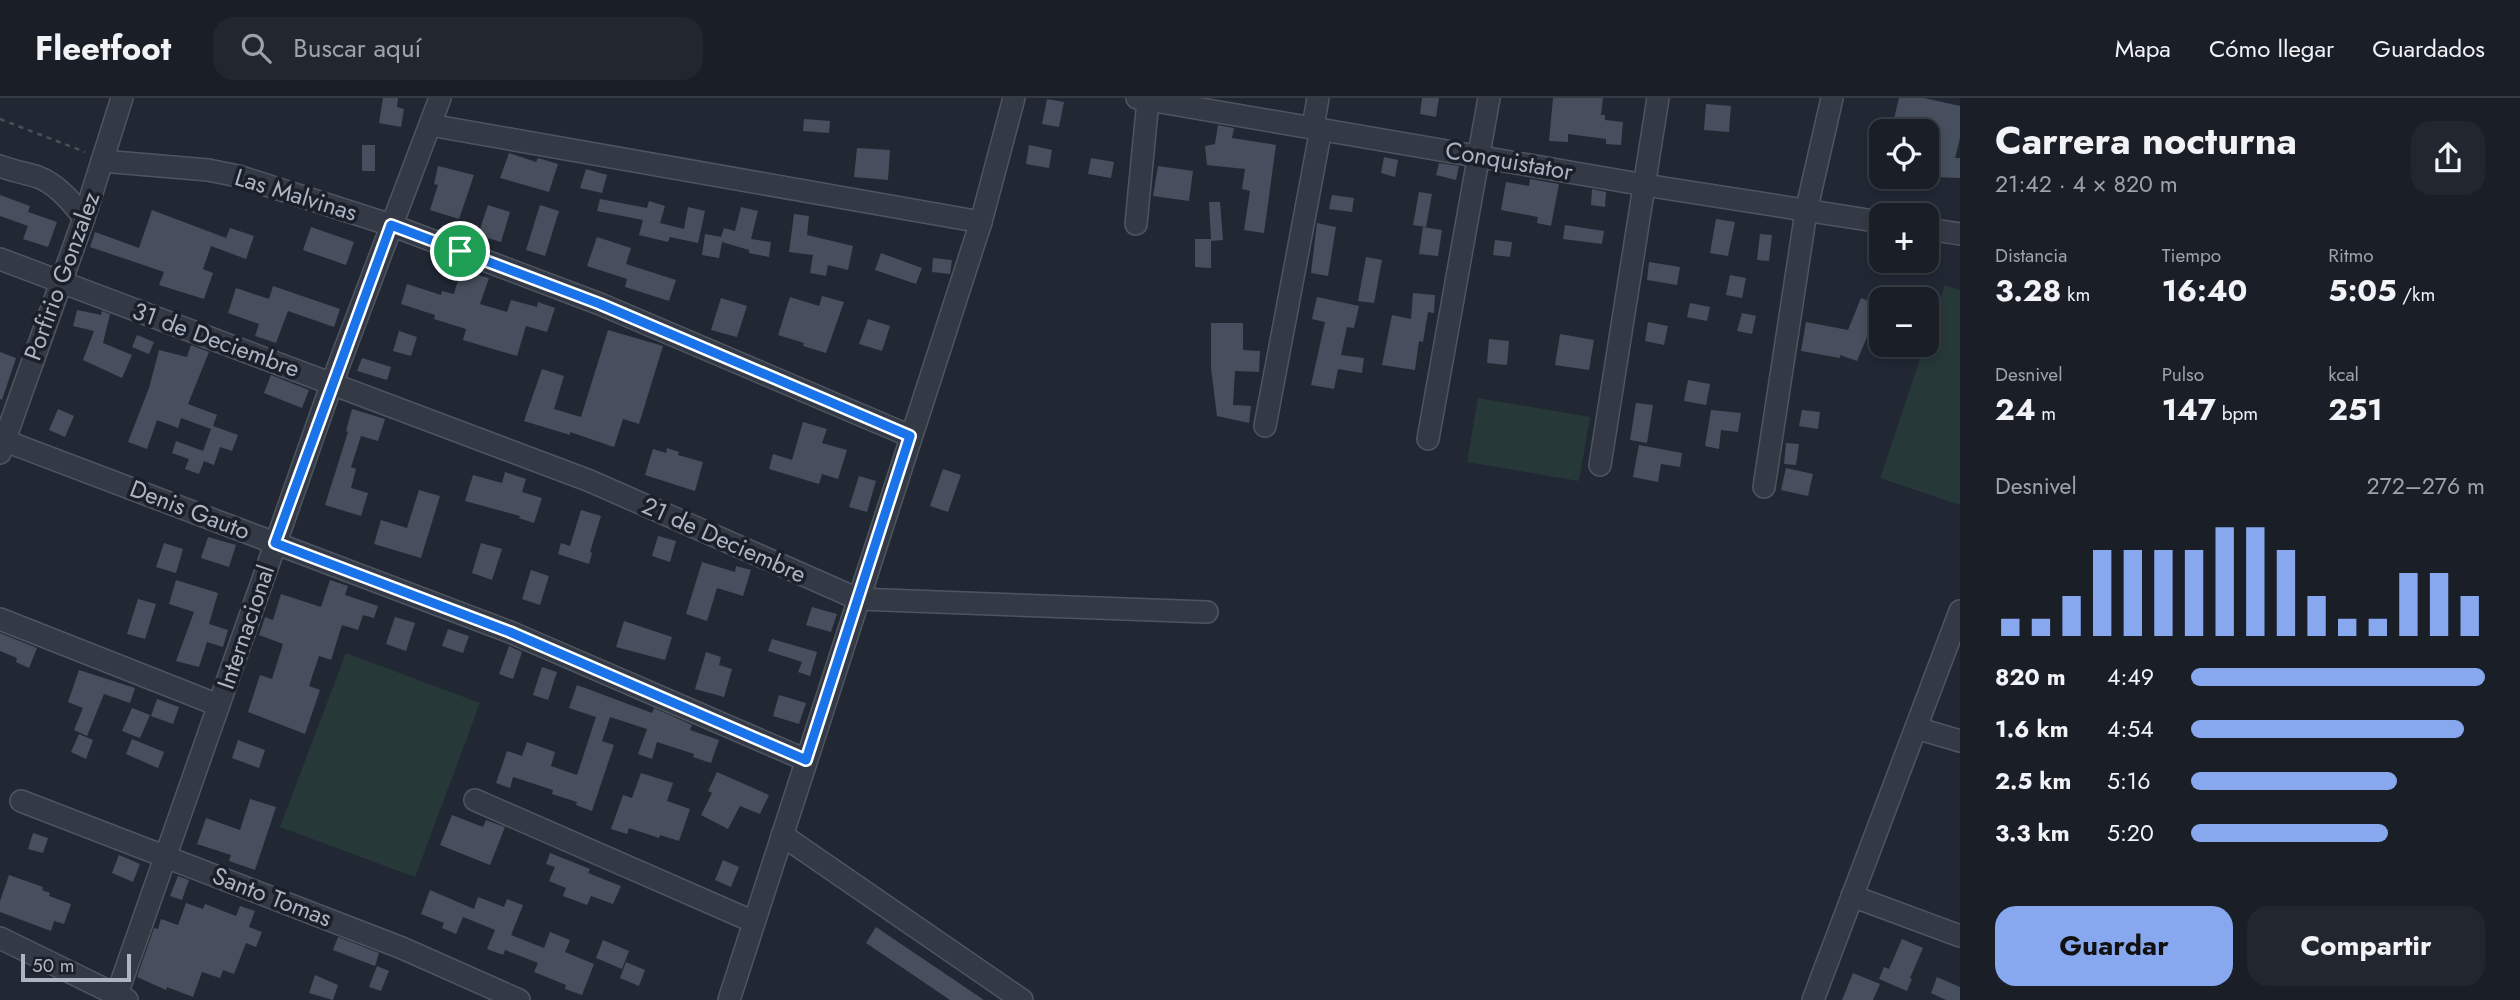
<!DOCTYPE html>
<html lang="es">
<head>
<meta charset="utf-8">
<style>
  :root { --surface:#191e27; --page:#22272f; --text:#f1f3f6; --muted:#9fa2a7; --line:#373c44; --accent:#87a8ee }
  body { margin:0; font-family:Jost,sans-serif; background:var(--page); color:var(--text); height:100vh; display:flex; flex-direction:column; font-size:26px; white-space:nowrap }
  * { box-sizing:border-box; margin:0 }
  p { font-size:23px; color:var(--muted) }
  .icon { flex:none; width:38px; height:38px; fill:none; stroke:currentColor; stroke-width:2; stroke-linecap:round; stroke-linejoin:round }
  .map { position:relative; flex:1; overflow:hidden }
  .drawer { display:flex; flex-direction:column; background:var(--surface); width:560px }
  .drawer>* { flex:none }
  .controls { position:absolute; left:1869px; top:21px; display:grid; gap:14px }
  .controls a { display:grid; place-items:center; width:70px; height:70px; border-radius:14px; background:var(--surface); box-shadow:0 4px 10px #0003,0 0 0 2px var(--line); font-size:35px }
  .scale { position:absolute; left:21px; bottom:18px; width:110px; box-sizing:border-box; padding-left:7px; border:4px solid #aeb5c2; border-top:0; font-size:19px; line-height:24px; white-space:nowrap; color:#aeb5c2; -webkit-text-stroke:5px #1a1f29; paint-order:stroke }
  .pin { position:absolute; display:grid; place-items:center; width:60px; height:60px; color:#fff; margin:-30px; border:4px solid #fff; border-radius:50%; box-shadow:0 2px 7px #0007 }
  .round { display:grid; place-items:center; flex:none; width:74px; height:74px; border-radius:21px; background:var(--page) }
  .overview { display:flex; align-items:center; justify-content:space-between; height:119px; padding:0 35px }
  h1 { font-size:38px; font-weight:700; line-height:52px }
  .metrics { display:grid; grid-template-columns:repeat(3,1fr); gap:10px; height:119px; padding:7px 35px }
  .metrics div { display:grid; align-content:center }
  .metrics b { font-size:30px; font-weight:700 }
  .metrics small { font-size:19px; font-weight:400 }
  .metrics p { font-size:19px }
  .chart { height:196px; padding:14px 35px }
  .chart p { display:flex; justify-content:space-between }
  .chart svg { width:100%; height:126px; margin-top:7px; stroke:var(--accent); stroke-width:6 }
  .cta { display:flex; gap:14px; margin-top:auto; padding:14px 35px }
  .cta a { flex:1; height:80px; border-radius:21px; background:var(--accent); color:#111; font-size:28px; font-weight:700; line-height:80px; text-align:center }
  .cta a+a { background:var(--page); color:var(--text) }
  ul { padding:0 35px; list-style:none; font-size:23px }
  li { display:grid; grid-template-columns:112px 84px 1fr; align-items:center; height:52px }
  li i { height:18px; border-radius:9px; background:var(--accent) }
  header { display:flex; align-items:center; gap:42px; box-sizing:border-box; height:98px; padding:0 35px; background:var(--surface); border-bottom:2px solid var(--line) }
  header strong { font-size:33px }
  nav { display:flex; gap:38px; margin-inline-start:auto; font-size:24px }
  .search { width:490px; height:63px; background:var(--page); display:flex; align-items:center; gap:18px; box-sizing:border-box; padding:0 24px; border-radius:21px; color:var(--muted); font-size:26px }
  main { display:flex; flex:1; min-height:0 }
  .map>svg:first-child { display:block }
</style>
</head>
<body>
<header>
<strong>Fleetfoot</strong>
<div class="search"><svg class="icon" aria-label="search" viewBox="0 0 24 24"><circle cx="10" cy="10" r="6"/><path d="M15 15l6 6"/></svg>Buscar aquí</div>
<nav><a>Mapa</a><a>Cómo llegar</a><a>Guardados</a></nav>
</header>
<main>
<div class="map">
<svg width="1960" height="902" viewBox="0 0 1960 902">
  <rect width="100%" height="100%" fill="#212834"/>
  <g fill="#273839">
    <path d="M1945 187 1960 192V407L1880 380Z"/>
    <path d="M1478 300 1590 319 1579 383 1467 364Z"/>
    <path d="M346 555 480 605 415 779 280 729Z"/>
  </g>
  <g fill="#474f5e">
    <path d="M383 0H398L397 9 404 11 401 29 379 25Z"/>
    <path d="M1422 0H1439L1436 19 1420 16Z"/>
    <path d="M1553 0H1603L1601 17H1605V22L1623 24 1621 47 1606 46V41L1568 36V44L1549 43Z"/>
    <path d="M1899 0H1924L1960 8V40L1955 60H1960V80L1935 79 1936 42 1928 40 1931 30 1894 21Z"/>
    <path d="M1047 1 1064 4 1059 29 1042 26Z"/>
    <path d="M1706 6 1731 8 1729 34 1704 32Z"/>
    <path d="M804 21 830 23 829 35 803 33Z"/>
    <path d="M1218 27 1234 30 1232 40 1276 47 1264 135 1244 132 1250 93 1242 91 1245 71 1207 67 1205 48 1215 46Z"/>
    <rect x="362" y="47" width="13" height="26"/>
    <path d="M1029 47 1052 52 1049 70 1026 66Z"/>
    <path d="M857 50 890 52 888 82 854 79Z"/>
    <path d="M509 55 536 64 538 60 558 66 549 94 500 80Z"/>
    <path d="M1384 59 1398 62 1395 79 1381 75Z"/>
    <path d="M1091 60 1114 64 1111 80 1088 76Z"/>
    <path d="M1439 65 1459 68 1456 82 1436 77Z"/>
    <path d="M438 68 474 77 459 121 430 112 438 87 434 86Z"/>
    <path d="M1158 68 1193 73 1189 103 1153 98Z"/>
    <path d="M586 71 607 77 602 95 580 90Z"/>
    <path d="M1530 81 1559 86 1551 128 1537 125 1538 119 1501 112 1506 84 1529 88Z"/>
    <path d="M1592 91 1606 94 1605 109 1591 107Z"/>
    <path d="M1419 94 1432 96 1426 129 1413 127Z"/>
    <path d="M0 97 30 108 28 114 57 124 48 149 23 141 28 128 0 118Z"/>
    <path d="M1332 97 1354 100 1352 114 1329 111Z"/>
    <path d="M600 101 647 110 649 103 665 108 660 125 684 131 688 109 705 113 698 145 670 139 668 144 639 137 643 122 597 113Z"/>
    <path d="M1209 104H1220L1223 142 1211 143V170L1195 169V141H1211Z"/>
    <path d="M488 107 510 114 501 144 478 137Z"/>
    <path d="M540 107 559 113 545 158 526 152Z"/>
    <path d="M741 109 758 113 751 141 771 144 769 159 749 155V152L722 144 719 160 702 157 705 136 721 139 724 130 735 133Z"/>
    <path d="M152 112 226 140 230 130 254 138 246 161 211 148 203 171 213 175 204 201 159 187 164 174 90 149 95 134 139 150Z"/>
    <path d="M794 116 809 118 807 137 853 148 848 172 828 167 826 178 810 175 813 157 789 154Z"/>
    <path d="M1716 121 1735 124 1728 158 1710 155Z"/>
    <path d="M1317 125 1336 129 1328 178 1311 175Z"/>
    <path d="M1565 127 1604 133 1602 146 1563 141Z"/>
    <path d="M311 129 354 144 346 167 303 152Z"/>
    <path d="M1423 129 1442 132 1438 158 1419 156Z"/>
    <path d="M1760 136 1772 137 1769 163 1757 162Z"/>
    <path d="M597 139 631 150 626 166 676 182 669 203 625 189 627 181 587 168Z"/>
    <path d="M1495 142 1512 144 1510 159 1493 157Z"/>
    <path d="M881 155 922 170 916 186 875 172Z"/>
    <path d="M1366 159 1382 162 1374 205 1358 203Z"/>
    <path d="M933 160 952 162 950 176 932 174Z"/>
    <path d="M1649 164 1680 169 1677 187 1647 182Z"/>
    <path d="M461 172 489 180 480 206 507 214 511 202 537 209 538 204 555 210 547 234 526 228 517 258 463 242 466 231 434 221 435 217 401 206 407 186 441 197 442 193 454 196Z"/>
    <path d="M1730 177 1746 180 1742 200 1726 197Z"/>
    <path d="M273 188 340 211 334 229 288 213 276 245 255 238 259 226 228 215 236 190 269 201Z"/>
    <path d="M1413 195 1435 197 1434 215 1428 214 1423 244 1419 243 1415 272 1382 267 1392 217 1411 221Z"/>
    <path d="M822 198 844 204 826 255 803 248 804 245 778 237 790 199 819 208Z"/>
    <path d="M1317 199 1359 208 1354 230 1347 229 1341 257 1364 260 1362 275 1338 271 1334 291 1311 287 1325 224 1312 221Z"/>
    <path d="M721 200 747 208 737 239 711 232Z"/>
    <path d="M1861 200 1880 208 1857 263 1840 257V260L1801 253 1806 224 1848 232Z"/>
    <path d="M1690 205 1710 209 1707 223 1687 219Z"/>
    <path d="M77 212 101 217 102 213 110 216 103 245 132 257 122 280 83 262 94 233 73 228Z"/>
    <path d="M1742 215 1756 218 1752 236 1737 233Z"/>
    <path d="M868 221 890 228 882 253 859 246Z"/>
    <path d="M1648 224 1668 228 1664 247 1645 243Z"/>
    <path d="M1211 225H1243V252L1260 253 1259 274 1235 273 1233 307 1251 308 1249 325 1217 318 1211 270Z"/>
    <path d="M608 232 663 248 639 326 623 321 614 349 570 334V337L524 323 542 271 564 278 554 311 581 319Z"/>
    <path d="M399 233 417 239 411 258 393 253Z"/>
    <path d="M1560 236 1594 242 1589 272 1555 267Z"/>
    <path d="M137 237 154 244 149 256 132 249Z"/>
    <path d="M1489 241 1509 243 1507 267 1487 265Z"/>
    <path d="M191 247 209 254 188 306 217 317 213 328 238 337 232 353 220 349 214 367 204 363 199 376 185 371 189 361 172 355 176 343 203 353 211 331 181 320 178 330 157 322 147 351 128 344 149 290 159 252 187 259Z"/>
    <path d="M0 254 16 260 2 302 0 301Z"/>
    <path d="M362 260 391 269 387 282 357 273Z"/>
    <path d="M271 277 309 292 302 310 264 295Z"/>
    <path d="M1688 282 1710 286 1706 307 1684 303Z"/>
    <path d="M1636 305 1653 307 1647 345 1630 342Z"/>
    <path d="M58 311 74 318 65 339 49 332Z"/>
    <path d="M352 311 385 321 378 343 361 338 351 369 356 371 351 390 368 395 361 418 325 407 348 334 346 333Z"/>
    <path d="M1711 312 1741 315 1738 334 1721 332 1719 351 1705 348Z"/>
    <path d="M1802 312 1820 314 1818 331 1799 328Z"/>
    <path d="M803 324 827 331 822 345 847 352 838 381 822 376 819 386 769 371 773 356 792 362Z"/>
    <path d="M1786 345 1799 346 1796 367 1784 366Z"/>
    <path d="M1639 347 1682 355 1680 369 1661 366 1658 384 1633 379Z"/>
    <path d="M667 350 679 354 678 357 703 364 695 393 645 377 653 351 666 355Z"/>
    <path d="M1786 370 1813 376 1808 398 1781 392Z"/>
    <path d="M943 371 961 377 948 414 930 408Z"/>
    <path d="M505 374 526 381 522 394 542 400 534 425 519 420 520 418 465 403 473 377 502 385Z"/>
    <path d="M859 378 876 383 867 414 849 409Z"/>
    <path d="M419 392 440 398 421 460 374 446 381 422 407 430Z"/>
    <path d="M581 412 601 418 590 454 592 455 589 466 558 456 561 445 570 448Z"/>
    <path d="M658 438 676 443 670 464 652 458Z"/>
    <path d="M208 439 236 447 229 469 201 460Z"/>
    <path d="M164 445 183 451 176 475 156 469Z"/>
    <path d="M481 445 502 451 492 482 472 475Z"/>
    <path d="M702 464 735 474 736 468 751 472 743 498 717 490 707 523 686 516Z"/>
    <path d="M531 472 549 478 540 507 522 501Z"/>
    <path d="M176 482 218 495 209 526 228 532 223 549 207 544 199 569 176 563 194 514 169 506Z"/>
    <path d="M330 482 348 488 345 497 378 508 374 520 363 517 358 532 342 527 331 562 319 558 309 588 320 592 305 636 248 614 260 577 272 581 283 546 259 537 265 519 273 522 281 496 321 509Z"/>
    <path d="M138 501 156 506 145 541 127 536Z"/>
    <path d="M812 509 837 516 831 534 806 527Z"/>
    <path d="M395 519 415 525 406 553 386 546Z"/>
    <path d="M624 523 672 539 665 562 616 549Z"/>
    <path d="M448 531 469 538 463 555 442 548Z"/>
    <path d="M0 535 37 550 29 570 16 564 17 560 0 553Z"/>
    <path d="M772 541 817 554 810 578 798 574 802 564 768 553Z"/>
    <path d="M509 548 522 554 513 581 499 576Z"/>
    <path d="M706 554 721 559 719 567 732 571 724 599 695 591Z"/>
    <path d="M542 569 557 574 548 602 533 597Z"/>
    <path d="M79 572 135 590 130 605 104 596 87 638 74 632 83 610 68 604Z"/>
    <path d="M577 587 652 615 654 610 692 627 690 632 719 642 711 665 693 659 694 656 657 644 652 661 638 656 647 631 610 619 602 643 614 647 592 713 576 707 577 704 552 696 553 692 513 679 510 690 496 685 507 653 522 658 527 644 555 654 551 668 577 677 596 619 569 610Z"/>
    <path d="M779 597 806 605 799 626 773 618Z"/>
    <path d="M157 601 179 609 173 626 151 618Z"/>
    <path d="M132 610 150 617 140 640 122 633Z"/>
    <path d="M79 636 93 642 86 661 71 654Z"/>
    <path d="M132 641 164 654 158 670 126 656Z"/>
    <path d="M238 642 265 652 259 670 232 660Z"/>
    <path d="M717 674 769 697 760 716 740 708 728 731 701 717 712 695 708 693Z"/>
    <path d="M641 675 673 685 667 703 690 711 679 743 660 737 659 740 629 730 627 736 611 731 623 697 632 700Z"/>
    <path d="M250 701 276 709 255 772 229 763 231 757 197 746 206 720 240 732Z"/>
    <path d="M452 717 483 729 486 722 505 729 490 767 440 747Z"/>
    <path d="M33 735 48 740 43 755 28 751Z"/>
    <path d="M550 755 590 771 588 775 621 788 613 806 591 798 587 807 563 798 566 790 549 783 555 769 546 766Z"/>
    <path d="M119 757 140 766 133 784 112 775Z"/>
    <path d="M723 762 739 769 731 789 715 782Z"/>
    <path d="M9 777 43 789 42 792 50 795 49 798 71 806 64 826 54 823 51 833 0 814V803Z"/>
    <path d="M178 778 189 782 182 802 170 798Z"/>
    <path d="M430 792 474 811 478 799 504 809 507 801 523 807 511 837 544 850 550 834 570 842 565 854 594 866 582 897 565 891 566 887 534 874 538 865 505 852 503 857 487 851 495 832 463 819 456 836 442 830 444 825 421 816Z"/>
    <path d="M186 805 203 811 205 806 236 818 240 808 255 813 249 829 262 834 256 849 246 845 234 876 223 872 220 880 202 874 193 899 167 889 166 892 137 879 154 830 158 831 161 821 178 827Z"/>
    <path d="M876 829 984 902H950L866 845Z"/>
    <path d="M338 839 379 855 375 868 333 852Z"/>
    <path d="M1902 841 1923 850 1910 880 1912 881 1907 893 1879 881 1884 869 1889 871Z"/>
    <path d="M603 842 629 853 622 871 596 860Z"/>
    <path d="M626 864 645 872 639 888 620 880Z"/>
    <path d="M377 868 389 873 381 893 369 889Z"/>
    <path d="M1853 875 1880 886 1873 902H1842Z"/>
    <path d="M315 877 338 887 333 902 309 895Z"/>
    <path d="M1937 879 1960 889V902H1946L1931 895Z"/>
  </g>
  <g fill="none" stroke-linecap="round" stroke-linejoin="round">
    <g stroke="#4f5560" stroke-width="24">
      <g id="minor">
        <path d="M1137 0 1645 87 1881 124"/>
        <path d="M430 27 981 124"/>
        <path d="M1313 29 1318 0"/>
        <path d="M102 63 208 72 238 78 391 127 600 206 910 338"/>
        <path d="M0 68C12 73 26 75 38 79 57 86 72 104 84 120"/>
        <path d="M1136 126 1148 2"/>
        <path d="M1927 131 1960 136"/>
        <path d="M0 161 590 383 858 501 1207 514"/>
        <path d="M1265 328 1321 31"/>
        <path d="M0 341 510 534 806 662"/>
        <path d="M1428 341 1489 0"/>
        <path d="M0 355 84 120 122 0"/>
        <path d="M1600 367 1658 0"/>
        <path d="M1764 389 1806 114 1832 0"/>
        <path d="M0 521 218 607"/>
        <path d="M1916 630 1960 643"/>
        <path d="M475 702 754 824"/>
        <path d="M21 703 402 850 519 902"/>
        <path d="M782 737 1022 902"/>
        <path d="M1852 798 1960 838"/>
        <path d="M0 840 127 902"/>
        <path d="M115 902 332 285 440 0"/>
        <path d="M729 902 981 124 1014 0"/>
        <path d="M1813 902 1960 513"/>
      </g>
    </g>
    <path stroke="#445357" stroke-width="2.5" stroke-dasharray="5 5" stroke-linecap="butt" d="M0 21 85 54"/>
    <use href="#minor" stroke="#343a45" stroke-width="21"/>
  </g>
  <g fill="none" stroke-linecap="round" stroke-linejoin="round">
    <g stroke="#fff" stroke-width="14">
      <path id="route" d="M391 127 600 206 910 338 806 662 510 534 275 445Z"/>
    </g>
    <use href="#route" stroke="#1a73e8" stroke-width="9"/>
  </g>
  <g text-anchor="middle" stroke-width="7" stroke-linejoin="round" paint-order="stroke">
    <g font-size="24" fill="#aeb5c2" stroke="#1a1f29">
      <text transform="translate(1509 63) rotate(10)" y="8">Conquistator</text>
      <text transform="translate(296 97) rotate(17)" y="8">Las Malvinas</text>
      <text transform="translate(62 178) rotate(-70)" y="8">Porfirio Gonzalez</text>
      <text transform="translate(216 242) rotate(20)" y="8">31 de Deciembre</text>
      <text transform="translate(190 412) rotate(21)" y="8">Denis Gauto</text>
      <text transform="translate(724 442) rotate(24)" y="8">21 de Deciembre</text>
      <text transform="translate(246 529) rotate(-71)" y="8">Internacional</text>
      <text transform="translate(272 799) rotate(21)" y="8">Santo Tomas</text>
    </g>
  </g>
</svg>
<div class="controls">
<a><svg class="icon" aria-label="locate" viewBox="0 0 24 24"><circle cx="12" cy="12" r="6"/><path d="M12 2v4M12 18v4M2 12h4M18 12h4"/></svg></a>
<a>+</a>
<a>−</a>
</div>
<div class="scale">50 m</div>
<div class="pin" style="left:460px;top:153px;background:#1e9e55"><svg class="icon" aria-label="arrive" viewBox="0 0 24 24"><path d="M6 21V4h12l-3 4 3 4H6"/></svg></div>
</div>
<section class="drawer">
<div class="overview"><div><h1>Carrera nocturna</h1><p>21:42 · 4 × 820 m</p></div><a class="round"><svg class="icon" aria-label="share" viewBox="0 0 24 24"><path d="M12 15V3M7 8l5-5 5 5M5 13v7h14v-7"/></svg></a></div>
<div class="metrics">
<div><p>Distancia</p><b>3.28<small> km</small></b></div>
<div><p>Tiempo</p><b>16:40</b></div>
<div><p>Ritmo</p><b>5:05<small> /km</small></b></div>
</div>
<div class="metrics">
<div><p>Desnivel</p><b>24<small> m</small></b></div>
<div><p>Pulso</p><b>147<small> bpm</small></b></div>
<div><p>kcal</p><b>251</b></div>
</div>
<div class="chart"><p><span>Desnivel</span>272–276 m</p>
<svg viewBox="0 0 160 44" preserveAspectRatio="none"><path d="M5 44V38M15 44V38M25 44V30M35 44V14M45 44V14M55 44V14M65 44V14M75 44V6M85 44V6M95 44V14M105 44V30M115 44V38M125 44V38M135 44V22M145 44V22M155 44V30"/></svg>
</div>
<ul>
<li><b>820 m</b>4:49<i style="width:100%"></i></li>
<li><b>1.6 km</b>4:54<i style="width:93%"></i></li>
<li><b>2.5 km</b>5:16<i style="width:70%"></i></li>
<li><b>3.3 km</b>5:20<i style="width:67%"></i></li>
</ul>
<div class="cta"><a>Guardar</a><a>Compartir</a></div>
</section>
</main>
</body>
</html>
